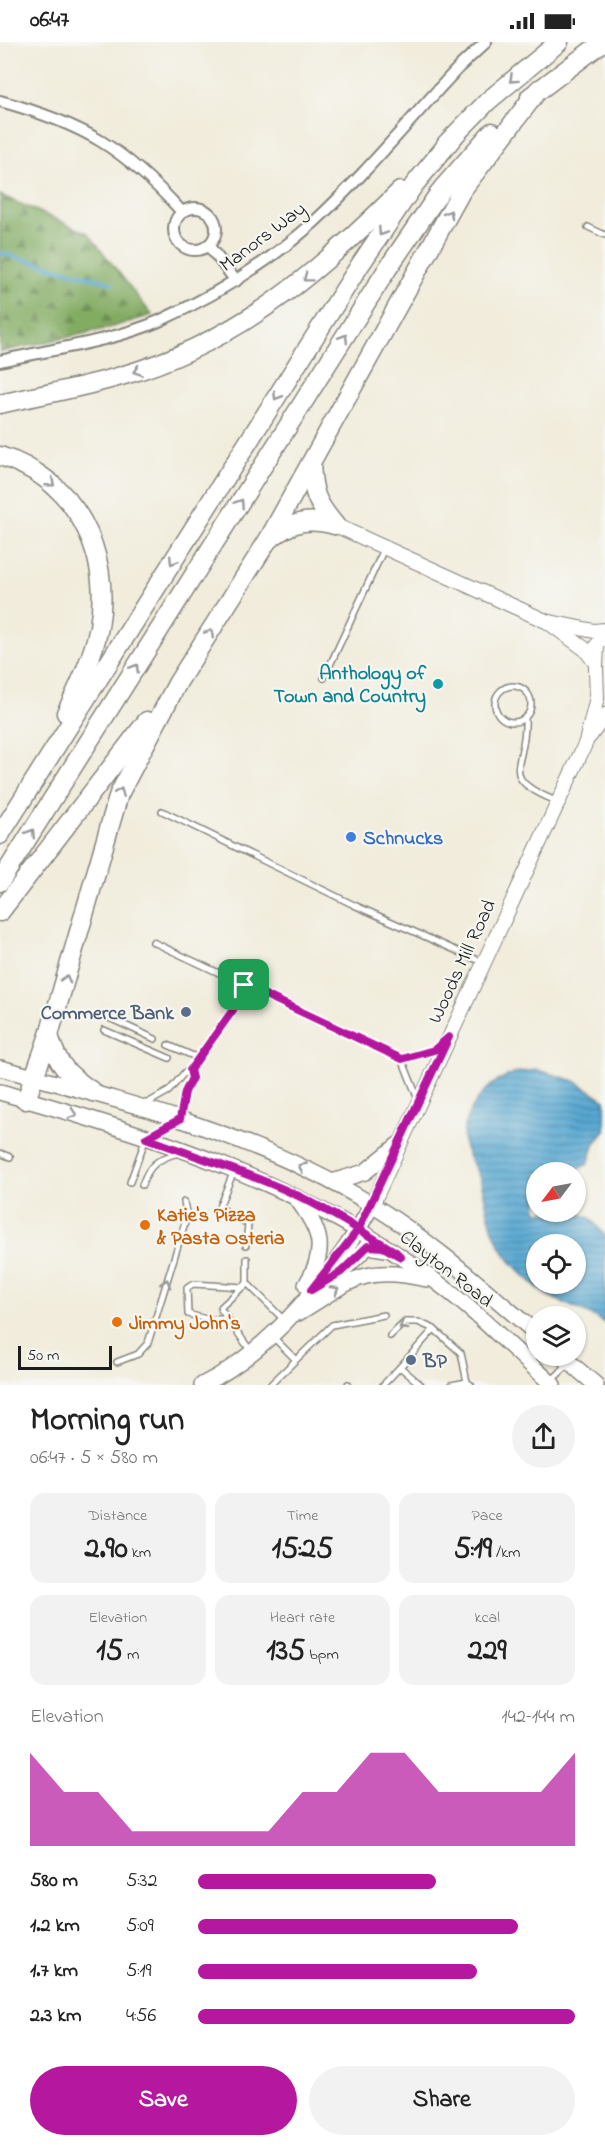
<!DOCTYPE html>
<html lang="en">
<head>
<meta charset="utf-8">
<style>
  :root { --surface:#fff; --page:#f2f2f2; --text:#222; --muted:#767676; --accent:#b5179e }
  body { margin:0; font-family:"Indie Flower",sans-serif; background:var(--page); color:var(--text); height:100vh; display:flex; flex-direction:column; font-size:22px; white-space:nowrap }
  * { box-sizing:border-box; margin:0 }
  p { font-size:20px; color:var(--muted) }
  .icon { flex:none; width:33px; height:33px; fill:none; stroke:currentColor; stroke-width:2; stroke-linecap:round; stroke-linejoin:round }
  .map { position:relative; height:1343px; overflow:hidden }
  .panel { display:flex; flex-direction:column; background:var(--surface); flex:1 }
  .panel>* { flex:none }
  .needle { width:39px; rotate:238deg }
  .tools { position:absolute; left:526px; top:1120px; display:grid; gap:12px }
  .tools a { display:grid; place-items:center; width:60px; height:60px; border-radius:50%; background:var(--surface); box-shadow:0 2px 4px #0004; font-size:30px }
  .scale { position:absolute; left:18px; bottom:15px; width:94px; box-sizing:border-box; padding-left:6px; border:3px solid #1c1c1c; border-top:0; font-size:16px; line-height:21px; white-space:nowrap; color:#1c1c1c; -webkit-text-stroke:4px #f6f6f2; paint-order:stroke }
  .pin { position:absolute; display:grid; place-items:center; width:51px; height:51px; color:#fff; margin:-26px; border-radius:12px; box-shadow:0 3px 9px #0006 }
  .round { display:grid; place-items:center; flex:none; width:63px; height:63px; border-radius:32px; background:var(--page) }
  .headline { display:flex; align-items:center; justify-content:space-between; height:102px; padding:0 30px }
  h1 { font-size:33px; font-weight:700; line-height:45px }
  .figures { display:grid; grid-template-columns:repeat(3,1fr); gap:9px; height:102px; padding:6px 30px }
  .figures div { display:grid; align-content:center; border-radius:15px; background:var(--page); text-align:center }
  .figures b { font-size:30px; font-weight:700 }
  .figures small { font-size:16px; font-weight:400 }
  .figures p { font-size:16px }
  .chart { height:168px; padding:12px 30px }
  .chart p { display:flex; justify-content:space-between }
  .chart svg { width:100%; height:108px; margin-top:6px; fill:var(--accent); opacity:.7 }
  .action { display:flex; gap:12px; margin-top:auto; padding:12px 30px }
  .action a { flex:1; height:69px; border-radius:36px; background:var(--accent); color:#fff; font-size:24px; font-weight:700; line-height:69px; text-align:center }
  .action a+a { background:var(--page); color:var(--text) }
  ul { padding:0 30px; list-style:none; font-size:20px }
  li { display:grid; grid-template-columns:96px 72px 1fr; align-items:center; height:45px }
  li i { height:15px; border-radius:8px; background:var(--accent) }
  .status { display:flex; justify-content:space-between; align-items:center; height:42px; padding:0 30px; background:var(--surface); direction:ltr }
  .status svg { height:16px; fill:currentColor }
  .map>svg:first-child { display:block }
</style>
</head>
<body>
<div class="status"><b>06:47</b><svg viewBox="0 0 49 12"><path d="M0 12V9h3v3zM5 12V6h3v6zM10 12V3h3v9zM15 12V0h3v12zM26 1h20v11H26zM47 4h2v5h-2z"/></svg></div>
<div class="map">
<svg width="605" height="1343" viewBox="0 0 605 1343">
  <defs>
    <pattern id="forest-firs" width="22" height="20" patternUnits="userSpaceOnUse" patternTransform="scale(1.5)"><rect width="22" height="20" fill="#83ac63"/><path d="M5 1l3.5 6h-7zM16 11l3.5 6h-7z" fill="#6a8b51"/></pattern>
    <pattern id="water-rules" width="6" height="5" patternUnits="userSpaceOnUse" patternTransform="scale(1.5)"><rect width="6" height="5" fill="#56a7d1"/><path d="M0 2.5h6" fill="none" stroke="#4687a9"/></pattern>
  </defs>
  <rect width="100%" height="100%" fill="#f6f6f2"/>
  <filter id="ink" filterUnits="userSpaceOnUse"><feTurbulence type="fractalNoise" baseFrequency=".0167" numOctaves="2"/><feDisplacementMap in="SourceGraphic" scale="12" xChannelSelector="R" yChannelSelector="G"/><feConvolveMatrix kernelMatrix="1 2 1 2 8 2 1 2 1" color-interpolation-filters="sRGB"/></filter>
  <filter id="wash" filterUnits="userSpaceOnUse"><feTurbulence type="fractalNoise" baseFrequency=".008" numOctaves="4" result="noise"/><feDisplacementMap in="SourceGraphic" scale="24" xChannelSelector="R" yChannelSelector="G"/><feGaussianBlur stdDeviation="1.35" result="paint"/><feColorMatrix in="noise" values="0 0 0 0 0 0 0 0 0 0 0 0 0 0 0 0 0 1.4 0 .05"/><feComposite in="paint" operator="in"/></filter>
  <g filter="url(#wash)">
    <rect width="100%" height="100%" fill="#f1ecdb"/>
    <path fill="url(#forest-firs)" stroke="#506440" stroke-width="1.5" d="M0 153 88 191 152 273 105 287 0 310Z"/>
    <path fill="url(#water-rules)" stroke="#396276" stroke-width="1.5" fill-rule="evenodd" d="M538 1028 575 1039 605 1058V1089L595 1101 588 1122 571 1131H537V1170H574L590 1176 605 1194V1281C588 1269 566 1264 548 1253 535 1245 520 1230 510 1219 491 1196 488 1168 481 1139 477 1125 467 1117 464 1102 459 1072 487 1038 516 1031 523 1029 531 1029 538 1028ZM537 1203H576V1242H537Z"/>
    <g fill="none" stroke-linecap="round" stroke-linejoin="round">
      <path stroke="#56a7d1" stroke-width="4" d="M0 211 112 241"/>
    </g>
  </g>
  <g filter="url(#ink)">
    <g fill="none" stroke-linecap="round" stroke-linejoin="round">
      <g stroke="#86847c" stroke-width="8">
        <g id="service">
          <path d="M588 185 605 193"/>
          <path d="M324 636 384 507"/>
          <circle cx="513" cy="662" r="18"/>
          <path d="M525 676C528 725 494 734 556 759"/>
          <path d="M162 769 354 863 482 920"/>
          <path d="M153 900 402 1017 434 1008 442 1001"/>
          <path d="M105 974 155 997"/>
          <path d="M104 988 169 1016"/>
          <path d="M168 1003 198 1016"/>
          <path d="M402 1017 418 1057"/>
          <path d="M144 1063 169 1049 184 1031 190 1028 233 968 244 943"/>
          <path d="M0 1111 10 1115"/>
          <path d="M234 1129 219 1165 248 1182 246 1203"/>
          <path d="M130 1140 146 1096 180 1077 185 1050 192 1036 190 1028"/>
          <path d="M142 1143C149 1123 157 1117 178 1111"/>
          <path d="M247 1217V1241L284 1278"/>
          <path d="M247 1241 220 1266 250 1308"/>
          <path d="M227 1277H206L188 1272 187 1246 193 1242 244 1245"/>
          <path d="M390 1294 405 1280H418L434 1287 461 1311 467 1340"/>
          <path d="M273 1295 295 1317"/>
          <path d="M117 1320 138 1312 148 1301 187 1174 184 1160"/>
          <path d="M400 1325 434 1287"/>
          <path d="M552 1338 569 1322"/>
          <path d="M270 1343 332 1283 384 1273"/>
          <path d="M348 1343V1342"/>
          <path d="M383 1343 400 1325 421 1343"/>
          <path d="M451 1343 467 1340 471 1343"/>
        </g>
      </g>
      <g stroke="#86847c" stroke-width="14">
        <g id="minor">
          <path d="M0 59C84 82 124 106 182 170"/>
          <circle cx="195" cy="187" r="21"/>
          <path d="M208 203 236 239"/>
          <path d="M0 319C49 308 114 299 159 279 214 254 268 221 313 181 365 133 411 76 460 24L486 0"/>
        </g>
      </g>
      <g stroke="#86847c" stroke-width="16">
        <g id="tertiary">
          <path d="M335 483 548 580 585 607 594 619"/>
          <path d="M550 580 594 589 605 588"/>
          <path d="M596 624 597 603 605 594"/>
          <path d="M590 694 605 673"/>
          <path d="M372 1163 586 700 597 656 596 627"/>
        </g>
      </g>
      <g stroke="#86847c" stroke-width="18">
        <g id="secondary">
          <path d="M0 1026C126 1060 256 1092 369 1161 430 1198 483 1246 537 1292"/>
          <path d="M0 1050C153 1094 305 1142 434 1238 476 1269 514 1308 553 1343"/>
          <path d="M332 1140 365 1130 398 1103"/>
          <path d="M297 1157C321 1189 328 1207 306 1243"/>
          <path d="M324 1240 341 1230 368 1204 386 1207"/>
          <path d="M298 1271C351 1239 362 1222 427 1237"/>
          <path d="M562 1314 596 1343"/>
          <path d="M202 1343C270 1310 336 1229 372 1163"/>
        </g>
      </g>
      <g stroke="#86847c" stroke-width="21">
        <g id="trunk">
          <path d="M530 55 603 0"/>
          <path d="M446 102 488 59 559 0"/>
          <path d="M0 362C40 353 81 346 121 334 236 301 317 232 400 149"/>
          <path d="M0 414C75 437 112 509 99 585 93 615 79 644 66 671"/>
          <path d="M311 423C313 452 316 460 335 483"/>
          <path d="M271 496C293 479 308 476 335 483"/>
          <path d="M0 793 360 223 414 143 455 93"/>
          <path d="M0 840 388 226 442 147 492 90"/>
          <path d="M0 870 147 679"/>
          <path d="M49 993C57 1023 68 1033 93 1050"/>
          <path d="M26 1058 49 993 119 752 178 640 268 498 462 148 539 47"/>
        </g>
      </g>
      <use href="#service" stroke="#fff" stroke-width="5"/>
      <use href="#minor" stroke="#fff" stroke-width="10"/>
      <use href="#tertiary" stroke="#fff" stroke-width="14"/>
      <use href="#secondary" stroke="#fff" stroke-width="15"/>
      <use href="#trunk" stroke="#fff" stroke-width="18"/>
    </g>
    <defs><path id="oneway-chevron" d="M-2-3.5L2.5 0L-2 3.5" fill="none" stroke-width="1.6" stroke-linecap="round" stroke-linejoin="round" transform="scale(1.5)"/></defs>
    <g stroke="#999">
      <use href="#oneway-chevron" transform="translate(513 37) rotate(138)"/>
      <use href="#oneway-chevron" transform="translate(449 172) rotate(-61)"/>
      <use href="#oneway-chevron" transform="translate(382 190) rotate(123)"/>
      <use href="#oneway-chevron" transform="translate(307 236) rotate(143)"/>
      <use href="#oneway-chevron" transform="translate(344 296) rotate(-58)"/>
      <use href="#oneway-chevron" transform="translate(137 329) rotate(161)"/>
      <use href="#oneway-chevron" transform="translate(277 354) rotate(122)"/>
      <use href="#oneway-chevron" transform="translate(51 441) rotate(39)"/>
      <use href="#oneway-chevron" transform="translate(240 461) rotate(-57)"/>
      <use href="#oneway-chevron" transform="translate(173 519) rotate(122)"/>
      <use href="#oneway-chevron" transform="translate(210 591) rotate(-57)"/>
      <use href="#oneway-chevron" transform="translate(135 626) rotate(-58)"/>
      <use href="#oneway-chevron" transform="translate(120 750) rotate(-68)"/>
      <use href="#oneway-chevron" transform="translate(31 791) rotate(-58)"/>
      <use href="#oneway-chevron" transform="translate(66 937) rotate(-74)"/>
      <use href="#oneway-chevron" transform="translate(73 1072) rotate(18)"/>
      <use href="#oneway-chevron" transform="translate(302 1125) rotate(-155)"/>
      <use href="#oneway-chevron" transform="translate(166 1241) rotate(-73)"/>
      <use href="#oneway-chevron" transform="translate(335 1248) rotate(-32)"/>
      <use href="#oneway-chevron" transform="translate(403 1284) rotate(149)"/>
    </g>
  </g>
  <g fill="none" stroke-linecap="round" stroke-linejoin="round" filter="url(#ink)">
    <g stroke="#fff" stroke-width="12">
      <path id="route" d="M244 943 233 968 190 1028 192 1036 185 1050 180 1077 146 1096C194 1114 244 1129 292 1151 328 1167 362 1190 396 1210L401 1215 383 1205 368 1204 341 1230 311 1248 358 1188 449 995 434 1008 402 1017 244 943"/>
    </g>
    <use href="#route" stroke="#b5179e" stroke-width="8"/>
  </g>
  <circle fill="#0f9aa8" stroke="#f6f6f2" stroke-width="2" cx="438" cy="642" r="6"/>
  <circle fill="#3f7fe0" stroke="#f6f6f2" stroke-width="2" cx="351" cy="795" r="6"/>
  <g fill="#5c6f8a" stroke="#f6f6f2" stroke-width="2">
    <circle cx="186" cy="970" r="6"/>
    <circle cx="411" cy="1318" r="6"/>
  </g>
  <g fill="#e8710a" stroke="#f6f6f2" stroke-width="2">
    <circle cx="145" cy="1183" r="6"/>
    <circle cx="117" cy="1280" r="6"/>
  </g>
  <g text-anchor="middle" stroke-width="4.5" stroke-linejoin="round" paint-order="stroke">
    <g font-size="20" fill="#1c1c1c" stroke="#f6f6f2">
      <text transform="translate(262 194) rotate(-37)" y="7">Manors Way</text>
      <text transform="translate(461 919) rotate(-65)" y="7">Woods Mill Road</text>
      <text transform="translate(447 1226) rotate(38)" y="7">Clayton Road</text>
    </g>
    <g font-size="20" font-weight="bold" fill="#0d838f" stroke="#f6f6f2" text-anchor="end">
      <text x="426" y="637">Anthology of<tspan x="426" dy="23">Town and Country</tspan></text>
    </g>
    <g font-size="20" font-weight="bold" fill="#366cbe" stroke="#f6f6f2" text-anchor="start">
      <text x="363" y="802">Schnucks</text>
    </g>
    <g font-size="20" font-weight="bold" fill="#4e5e75" stroke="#f6f6f2" text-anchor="end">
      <text x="174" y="977">Commerce Bank</text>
      <text x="423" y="1325" text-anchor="start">BP</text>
    </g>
    <g font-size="20" font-weight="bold" fill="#c56008" stroke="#f6f6f2" text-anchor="start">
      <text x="157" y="1179">Katie's Pizza<tspan x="157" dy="23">&amp; Pasta Osteria</tspan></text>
      <text x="129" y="1287">Jimmy John's</text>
    </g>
  </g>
</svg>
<div class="tools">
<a><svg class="needle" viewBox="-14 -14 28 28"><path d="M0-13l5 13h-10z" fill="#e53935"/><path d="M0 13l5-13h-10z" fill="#767676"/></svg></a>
<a><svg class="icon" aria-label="locate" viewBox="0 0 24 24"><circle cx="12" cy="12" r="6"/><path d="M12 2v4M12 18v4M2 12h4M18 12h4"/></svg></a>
<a><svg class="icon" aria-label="layers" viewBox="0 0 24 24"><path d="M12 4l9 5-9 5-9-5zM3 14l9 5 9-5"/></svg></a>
</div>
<div class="scale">50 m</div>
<div class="pin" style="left:244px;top:943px;background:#1e9e55"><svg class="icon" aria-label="arrive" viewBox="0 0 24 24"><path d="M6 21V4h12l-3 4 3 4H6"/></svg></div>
</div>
<section class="panel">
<div class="headline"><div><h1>Morning run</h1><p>06:47 · 5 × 580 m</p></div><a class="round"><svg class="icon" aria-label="share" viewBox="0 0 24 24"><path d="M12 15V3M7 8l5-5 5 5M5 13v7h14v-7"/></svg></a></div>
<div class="figures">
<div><p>Distance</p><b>2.90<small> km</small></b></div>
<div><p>Time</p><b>15:25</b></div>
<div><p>Pace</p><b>5:19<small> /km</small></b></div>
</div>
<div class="figures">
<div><p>Elevation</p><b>15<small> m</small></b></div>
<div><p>Heart rate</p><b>135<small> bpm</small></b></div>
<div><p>kcal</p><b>229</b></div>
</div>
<div class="chart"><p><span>Elevation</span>142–144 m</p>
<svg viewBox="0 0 160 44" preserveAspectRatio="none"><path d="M0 44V6L10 22L20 22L30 38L40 38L50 38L60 38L70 38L80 22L90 22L100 6L110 6L120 22L130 22L140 22L150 22L160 6V44z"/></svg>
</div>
<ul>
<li><b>580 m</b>5:32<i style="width:63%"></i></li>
<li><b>1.2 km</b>5:09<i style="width:85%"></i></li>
<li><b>1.7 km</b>5:19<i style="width:74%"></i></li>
<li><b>2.3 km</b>4:56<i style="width:100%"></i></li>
</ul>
<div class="action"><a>Save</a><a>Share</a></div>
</section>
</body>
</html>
